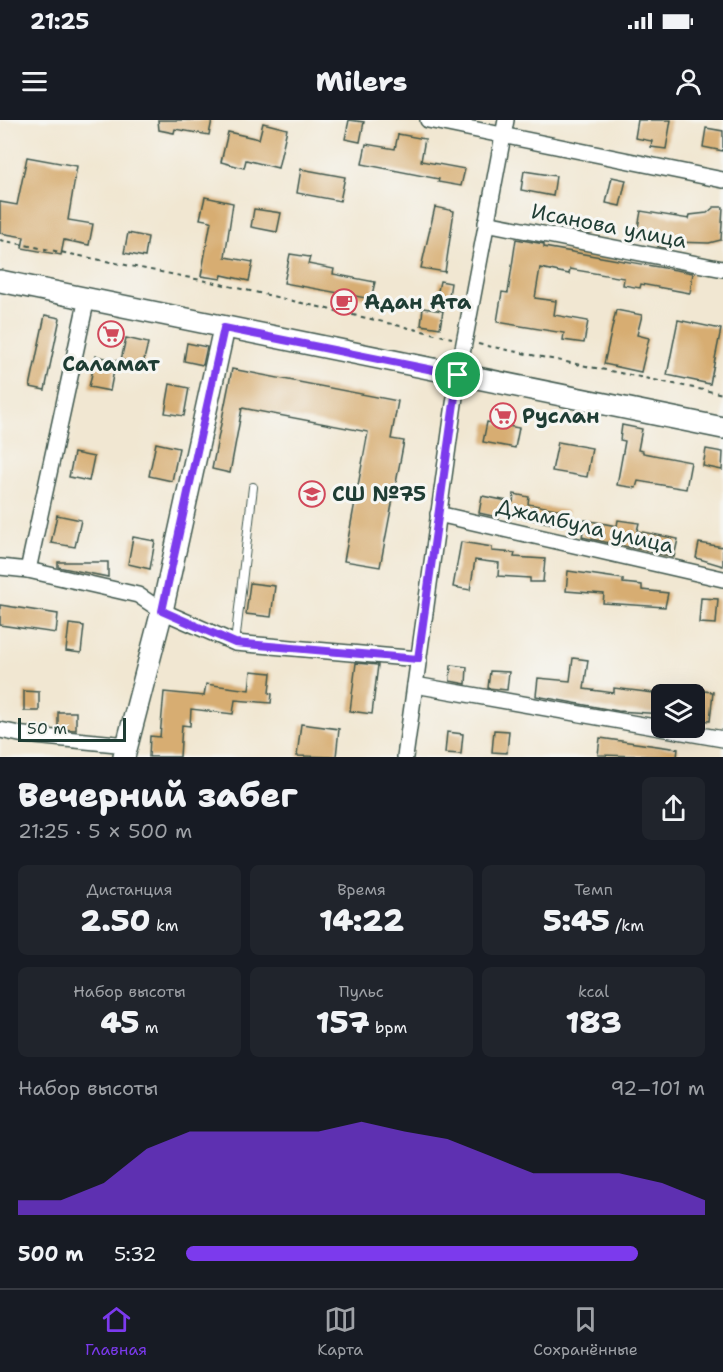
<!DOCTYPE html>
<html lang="ru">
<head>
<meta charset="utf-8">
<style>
  :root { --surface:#171b24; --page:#20242c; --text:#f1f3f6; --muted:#9ea1a6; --line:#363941; --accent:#7c3aed }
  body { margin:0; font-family:"Shantell Sans",sans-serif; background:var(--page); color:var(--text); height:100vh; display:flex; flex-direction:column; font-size:22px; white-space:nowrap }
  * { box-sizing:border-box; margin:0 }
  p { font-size:20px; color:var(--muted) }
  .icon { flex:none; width:33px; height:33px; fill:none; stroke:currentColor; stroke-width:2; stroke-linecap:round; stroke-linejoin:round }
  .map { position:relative; height:637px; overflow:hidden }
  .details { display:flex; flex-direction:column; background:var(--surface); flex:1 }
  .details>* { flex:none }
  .buttons { position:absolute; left:651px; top:564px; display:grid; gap:12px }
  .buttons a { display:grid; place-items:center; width:54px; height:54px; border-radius:9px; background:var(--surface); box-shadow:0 6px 24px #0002; font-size:30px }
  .scale { position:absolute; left:18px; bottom:15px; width:108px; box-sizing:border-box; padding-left:6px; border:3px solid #1f3d34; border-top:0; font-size:16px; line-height:21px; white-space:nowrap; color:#1f3d34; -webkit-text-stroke:4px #f6f6f2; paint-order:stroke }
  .pin { position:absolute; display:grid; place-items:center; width:51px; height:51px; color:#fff; margin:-26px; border:3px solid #fff; border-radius:50%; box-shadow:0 2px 6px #0007 }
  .round { display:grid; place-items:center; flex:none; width:63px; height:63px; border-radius:9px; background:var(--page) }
  .headline { display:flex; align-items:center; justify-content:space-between; height:102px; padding:0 18px }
  h1 { font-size:33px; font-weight:800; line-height:45px }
  .metrics { display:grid; grid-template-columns:repeat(3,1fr); gap:9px; height:102px; padding:6px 18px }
  .metrics div { display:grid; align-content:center; border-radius:9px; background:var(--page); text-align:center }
  .metrics b { font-size:30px; font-weight:800 }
  .metrics small { font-size:16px; font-weight:400 }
  .metrics p { font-size:16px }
  .chart { height:168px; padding:12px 18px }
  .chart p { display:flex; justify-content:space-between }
  .chart svg { width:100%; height:108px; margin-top:6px; fill:var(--accent); opacity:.7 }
  ul { padding:0 18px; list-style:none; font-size:20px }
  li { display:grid; grid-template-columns:96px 72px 1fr; align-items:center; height:45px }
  li i { height:15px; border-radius:8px; background:var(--accent) }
  .status { display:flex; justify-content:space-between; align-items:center; height:42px; padding:0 30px; background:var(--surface); direction:ltr }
  .status svg { height:16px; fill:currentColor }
  header { display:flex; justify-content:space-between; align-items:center; height:78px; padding:0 18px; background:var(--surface); font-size:27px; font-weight:800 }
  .tab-bar { display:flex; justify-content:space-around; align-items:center; height:84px; border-top:2px solid var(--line); background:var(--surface); font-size:16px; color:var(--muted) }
  .tab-bar a { display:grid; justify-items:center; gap:3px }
  .tab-bar .active { color:var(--accent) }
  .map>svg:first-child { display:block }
</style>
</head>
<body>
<div class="status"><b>21:25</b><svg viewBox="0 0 49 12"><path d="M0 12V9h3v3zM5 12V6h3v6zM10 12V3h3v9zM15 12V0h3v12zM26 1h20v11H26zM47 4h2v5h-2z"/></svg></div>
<header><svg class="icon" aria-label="menu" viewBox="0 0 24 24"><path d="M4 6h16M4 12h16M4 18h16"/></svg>Milers<svg class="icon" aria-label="person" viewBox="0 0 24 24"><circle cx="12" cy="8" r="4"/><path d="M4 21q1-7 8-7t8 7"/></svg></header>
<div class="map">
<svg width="723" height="637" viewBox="0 0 723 637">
  <rect width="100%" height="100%" fill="#f6f6f2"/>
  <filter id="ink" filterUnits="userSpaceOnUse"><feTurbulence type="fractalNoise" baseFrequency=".0167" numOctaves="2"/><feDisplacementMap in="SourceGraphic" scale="12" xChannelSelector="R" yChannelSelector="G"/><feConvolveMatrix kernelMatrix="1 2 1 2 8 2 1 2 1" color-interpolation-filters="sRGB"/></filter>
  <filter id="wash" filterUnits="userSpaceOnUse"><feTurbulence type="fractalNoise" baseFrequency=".008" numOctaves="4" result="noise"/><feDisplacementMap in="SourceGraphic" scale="24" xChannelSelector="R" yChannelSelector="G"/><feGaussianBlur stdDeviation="1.35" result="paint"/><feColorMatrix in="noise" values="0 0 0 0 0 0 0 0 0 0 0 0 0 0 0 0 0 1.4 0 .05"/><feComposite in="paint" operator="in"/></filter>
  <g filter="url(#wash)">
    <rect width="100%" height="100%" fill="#f1e7d2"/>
    <g id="blocks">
      <g fill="#d7ad72">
        <path d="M158 0H212L209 15 175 9 174 13 159 10Z"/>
        <path d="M349 0 364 2 360 22 345 19Z"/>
        <path d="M638 0H671L666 29 651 27 652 21 635 18Z"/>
        <path d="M263 3 287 9 278 48 246 40 244 48 221 42 228 12 259 19Z"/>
        <path d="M706 8 723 11V31L703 27Z"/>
        <path d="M398 14 425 19 421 41 465 49 461 66 438 62 439 59 362 44 366 24 395 29Z"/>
        <path d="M27 37 77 46 68 100 93 104 89 125 64 120 61 135 22 128 24 117 0 113V82L17 85Z"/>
        <path d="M301 49 345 57 340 81 297 73Z"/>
        <path d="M524 51 556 56 553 76 521 70Z"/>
        <path d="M612 57 626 60 620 86 606 83Z"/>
        <path d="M205 77 233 83 225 137 253 142 249 161 222 155 221 159 201 156 211 101 200 99Z"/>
        <path d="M435 87 454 91 445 152 421 148Z"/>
        <path d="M714 87H723L721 120 709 123 672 122 670 129 658 127 659 121 636 118 641 91 689 99 690 95 707 93Z"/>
        <path d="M254 89 281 93 277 112 251 107Z"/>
        <path d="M128 113 148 117 145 137 124 133Z"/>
        <path d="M516 119 544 124V127L693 153 690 173 641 164 640 168 623 165 624 158 570 149 569 154 540 148 535 178 556 181 554 195 588 201 584 223 563 220 564 213 497 202 502 172 508 173Z"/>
        <path d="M290 134 310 137 308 144 334 149 333 154 375 162 371 179 284 163Z"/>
        <path d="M440 161 451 163 448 182 436 180Z"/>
        <path d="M423 188 443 191 440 208 421 205Z"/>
        <path d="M616 190 642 195 637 215 649 218 641 252 604 244Z"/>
        <path d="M45 195 60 198 45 270 30 267Z"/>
        <path d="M678 200 721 209 710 264 667 255Z"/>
        <path d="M126 218 148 223 143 244 121 240Z"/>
        <path d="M187 223 207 227 203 245 184 241Z"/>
        <path d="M96 236 116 240 110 271 89 267Z"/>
        <path d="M232 249 398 281 391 319 404 321 380 447 344 441 368 312 242 288 230 353 212 349Z"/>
        <path d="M170 264 189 268 184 296 165 293Z"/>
        <path d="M487 302 519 308 515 328 483 322Z"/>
        <path d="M622 305 642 309 638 330 643 331V333L691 342 686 369 638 361 636 368 617 365 625 321 620 320Z"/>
        <path d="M558 322 592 328 587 357 552 351Z"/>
        <path d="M156 323 179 328 172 361 149 356Z"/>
        <path d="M706 329 723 332 722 350 703 346Z"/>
        <path d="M74 333 94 337 89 361 69 357Z"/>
        <path d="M514 374 529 377 528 384 568 391 565 406 497 393V397L479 393 482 376 513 382Z"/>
        <path d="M57 395 81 400 75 427 51 423Z"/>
        <path d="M585 400 617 406 618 400 639 403 637 411 678 419 674 437 582 417Z"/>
        <path d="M133 417 155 421 150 449 128 444Z"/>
        <path d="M461 422 492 427V431L515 433 514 437 545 439 543 462H530V458L498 456 499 443 475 440 470 470 453 467Z"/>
        <path d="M699 423 723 427V446L696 438Z"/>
        <path d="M58 442H108V457L58 447Z"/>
        <path d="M568 451 623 459V463L642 465V470L668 473 665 487 603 483 604 474 566 471Z"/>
        <path d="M250 463 275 466 271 497 246 494Z"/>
        <path d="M701 478 718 479 716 504 699 503Z"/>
        <path d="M0 485 58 494 56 513 0 505Z"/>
        <path d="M69 504 84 506 81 533 66 531Z"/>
        <path d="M573 538 588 540 584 569 614 573V568L662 574V594L618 591 536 576 538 558 570 561Z"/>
        <path d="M356 543 378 545 372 594 350 591Z"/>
        <path d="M451 545 467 547 466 564 450 561Z"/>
        <path d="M251 551 271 553 269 573 272 574 271 583 235 580 233 594 191 589 190 606 182 605 180 637H149L150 616 160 617 164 572 204 576 206 564 249 570Z"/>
        <path d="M490 551 509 552 507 570 488 568Z"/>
        <path d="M694 570 713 572 710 601 694 600Z"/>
        <path d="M24 571 39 572V591H24Z"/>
        <path d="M58 592H76V610L58 609Z"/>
        <path d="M301 604 339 609 336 637 297 636Z"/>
        <path d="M494 610 509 611 507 633 492 632Z"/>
        <path d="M447 612 463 614 461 634 445 633Z"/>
        <path d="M600 618 678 629 677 637 598 635Z"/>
      </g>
    </g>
  </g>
  <g filter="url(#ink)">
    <use href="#blocks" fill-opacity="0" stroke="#3e564c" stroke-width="1.5"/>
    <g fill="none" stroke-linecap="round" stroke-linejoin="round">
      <g stroke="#3e564c" stroke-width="10">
        <path id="lane" d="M235 523 253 367"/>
      </g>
      <g stroke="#3e564c" stroke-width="18">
        <g id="street">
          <path d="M428 0 723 60"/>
          <path d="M486 103 723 149"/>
          <path d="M438 394 723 459"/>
          <path d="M0 447 28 450 138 475 162 491 235 523 419 539"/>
          <path d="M28 450 87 178"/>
          <path d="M415 565 723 619"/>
          <path d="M0 610 24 615 127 625"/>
          <path d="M405 637 458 255 506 0"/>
        </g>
      </g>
      <g stroke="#3e564c" stroke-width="24">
        <g id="secondary">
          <path d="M0 161 723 308"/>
          <path d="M124 637 162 491 224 208"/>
        </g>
      </g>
      <g stroke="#3e564c" stroke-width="2" stroke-dasharray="4.5 4.5" stroke-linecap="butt">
        <path d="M0 120 216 163 452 218"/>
        <path d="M478 224 723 274"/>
      </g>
      <use href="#lane" stroke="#fff" stroke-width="8"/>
      <use href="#street" stroke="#fff" stroke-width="15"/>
      <use href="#secondary" stroke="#fff" stroke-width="21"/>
    </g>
  </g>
  <g fill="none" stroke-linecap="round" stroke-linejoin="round" filter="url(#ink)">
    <g stroke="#fff" stroke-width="12">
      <path id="route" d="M224 208 458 255 418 539 235 523 162 491Z"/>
    </g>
    <use href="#route" stroke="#7c3aed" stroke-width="8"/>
  </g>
  <defs>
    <g id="cafe-ring" transform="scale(1.35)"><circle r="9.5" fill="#f6f6f2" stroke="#d1495b" stroke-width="1.5"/><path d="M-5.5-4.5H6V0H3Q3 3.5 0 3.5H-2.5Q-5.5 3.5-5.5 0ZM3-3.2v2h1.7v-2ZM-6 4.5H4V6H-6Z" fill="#d1495b"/></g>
    <g id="supermarket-ring" transform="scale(1.35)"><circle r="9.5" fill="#f6f6f2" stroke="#d1495b" stroke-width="1.5"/><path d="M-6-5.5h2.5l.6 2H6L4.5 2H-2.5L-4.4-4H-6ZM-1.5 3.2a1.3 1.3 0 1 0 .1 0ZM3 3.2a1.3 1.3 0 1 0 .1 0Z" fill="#d1495b"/></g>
    <g id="school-ring" transform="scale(1.35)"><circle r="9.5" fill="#f6f6f2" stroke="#d1495b" stroke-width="1.5"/><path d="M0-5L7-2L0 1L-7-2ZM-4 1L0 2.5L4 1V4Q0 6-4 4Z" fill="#d1495b"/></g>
  </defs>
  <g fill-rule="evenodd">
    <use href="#cafe-ring" x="344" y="182"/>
    <use href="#supermarket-ring" x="111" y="214"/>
    <use href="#supermarket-ring" x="503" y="296"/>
    <use href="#school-ring" x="312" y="374"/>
  </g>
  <g text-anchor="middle" stroke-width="6" stroke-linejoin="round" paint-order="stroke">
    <g font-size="21" fill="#1f3d34" stroke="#f6f6f2">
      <text transform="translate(609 106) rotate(11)" y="7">Исанова улица</text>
      <text transform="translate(585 406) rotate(13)" y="7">Джамбула улица</text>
    </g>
    <g font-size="21" font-weight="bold" fill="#1f3d34" stroke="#f6f6f2" text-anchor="start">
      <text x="364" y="189">Адан Ата</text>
      <text x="111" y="251" text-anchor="middle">Саламат</text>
      <text x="522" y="303">Руслан</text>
      <text x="332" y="381">СШ №75</text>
    </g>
  </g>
</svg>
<div class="buttons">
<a><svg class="icon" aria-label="layers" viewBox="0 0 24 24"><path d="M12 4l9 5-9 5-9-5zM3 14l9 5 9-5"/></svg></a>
</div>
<div class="scale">50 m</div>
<div class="pin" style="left:458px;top:255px;background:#1e9e55"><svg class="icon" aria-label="arrive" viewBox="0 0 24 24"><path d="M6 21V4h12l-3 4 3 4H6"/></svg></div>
</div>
<section class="details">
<div class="headline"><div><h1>Вечерний забег</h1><p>21:25 · 5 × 500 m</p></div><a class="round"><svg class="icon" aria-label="share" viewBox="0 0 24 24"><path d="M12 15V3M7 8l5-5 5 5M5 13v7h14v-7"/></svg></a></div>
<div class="metrics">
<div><p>Дистанция</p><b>2.50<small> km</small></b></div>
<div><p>Время</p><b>14:22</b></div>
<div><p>Темп</p><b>5:45<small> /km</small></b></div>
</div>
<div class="metrics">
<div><p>Набор высоты</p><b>45<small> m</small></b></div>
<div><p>Пульс</p><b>157<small> bpm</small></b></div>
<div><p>kcal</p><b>183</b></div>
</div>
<div class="chart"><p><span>Набор высоты</span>92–101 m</p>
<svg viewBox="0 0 160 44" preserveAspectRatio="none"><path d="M0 44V38L10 38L20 31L30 17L40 10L50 10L60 10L70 10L80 6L90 10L100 13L110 20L120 27L130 27L140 27L150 31L160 38V44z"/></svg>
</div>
<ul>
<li><b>500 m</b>5:32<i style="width:87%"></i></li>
</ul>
</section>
<nav class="tab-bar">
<a class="active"><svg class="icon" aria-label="home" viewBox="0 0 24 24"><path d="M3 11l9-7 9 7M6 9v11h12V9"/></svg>Главная</a>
<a><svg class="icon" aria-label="map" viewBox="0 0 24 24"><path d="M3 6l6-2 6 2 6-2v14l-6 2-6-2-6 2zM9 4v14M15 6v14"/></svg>Карта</a>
<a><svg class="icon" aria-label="saved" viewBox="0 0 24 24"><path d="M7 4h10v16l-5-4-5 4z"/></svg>Сохранённые</a>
</nav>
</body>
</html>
